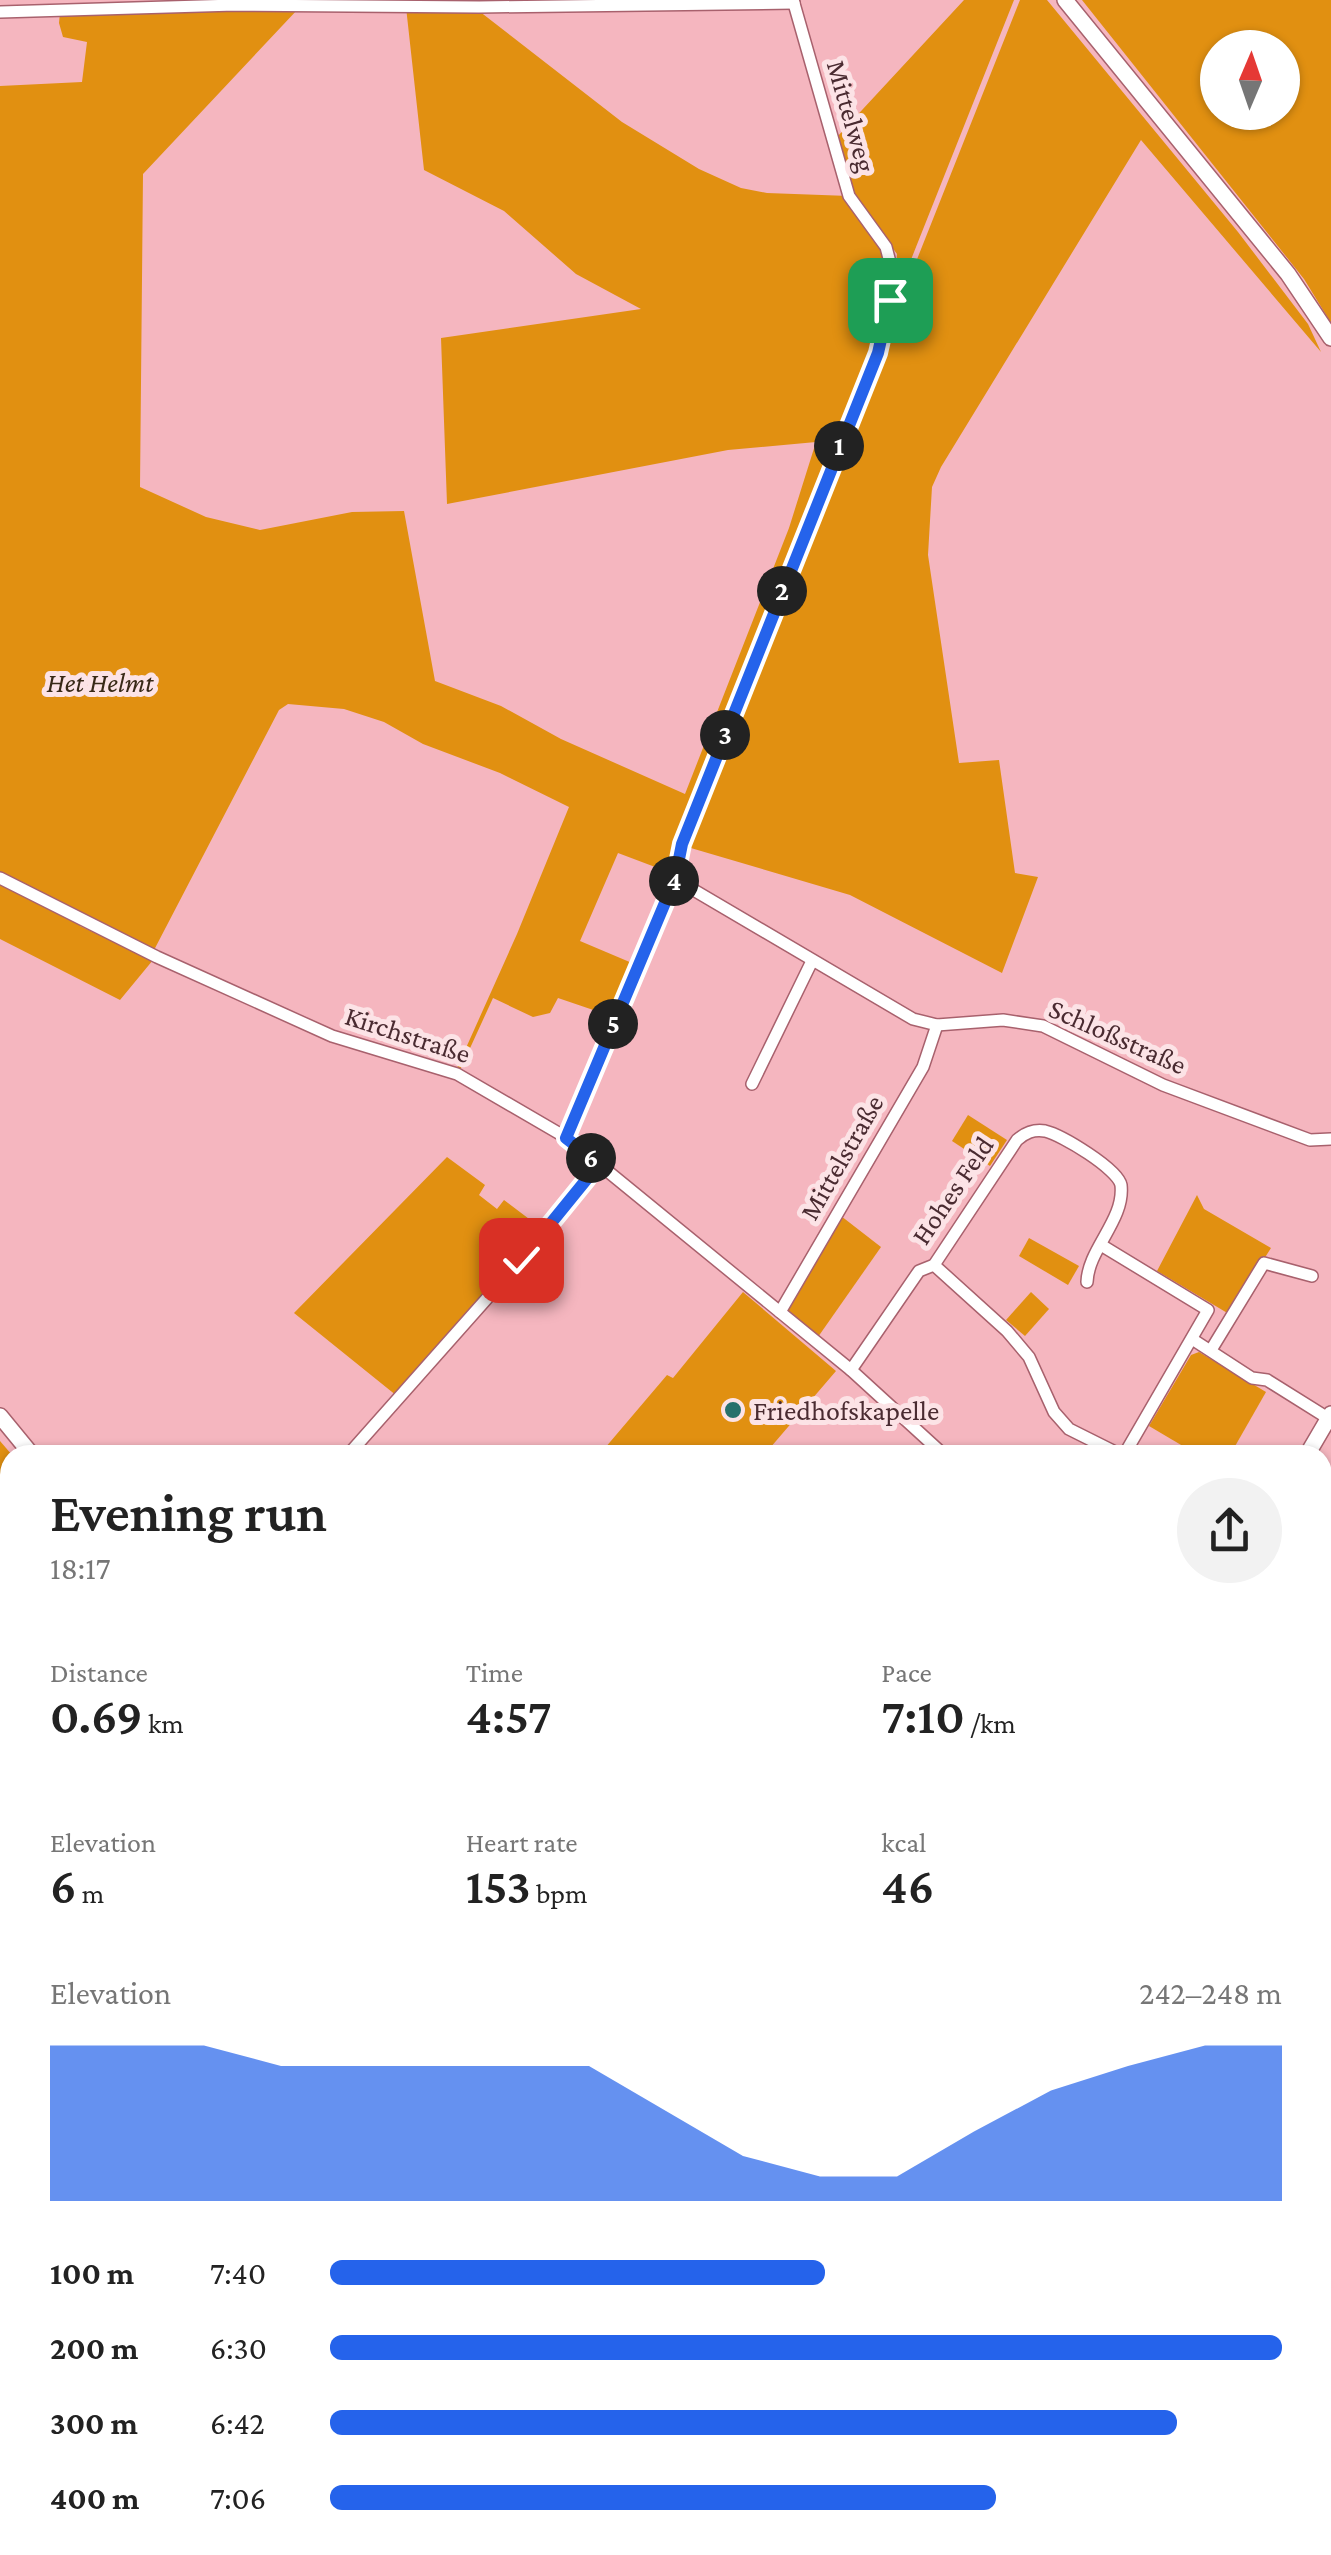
<!DOCTYPE html>
<html lang="en">
<head>
<meta charset="utf-8">
<style>
  :root { --surface:#fff; --page:#f2f2f2; --text:#222; --muted:#767676; --accent:#2563eb }
  body { margin:0; font-family:"Crimson Pro",serif; background:var(--page); color:var(--text); height:100vh; display:flex; flex-direction:column; font-size:38px; white-space:nowrap }
  * { box-sizing:border-box; margin:0 }
  p { font-size:32px; color:var(--muted) }
  .icon { flex:none; width:55px; height:55px; fill:none; stroke:currentColor; stroke-width:2; stroke-linecap:round; stroke-linejoin:round }
  .map { position:relative; flex:1; overflow:hidden }
  .drawer { position:absolute; left:0px; top:1445px; width:1332px; height:1110px; display:flex; flex-direction:column; background:var(--surface); border-radius:30px 30px 0 0; box-shadow:0 2px 8px #0004 }
  .drawer>* { flex:none }
  .needle { width:65px; rotate:2deg }
  .controls { position:absolute; left:1200px; top:30px; display:grid; gap:20px }
  .controls a { display:grid; place-items:center; width:100px; height:100px; border-radius:50%; background:var(--surface); box-shadow:0 2px 8px #0004; font-size:50px }
  .pin { position:absolute; display:grid; place-items:center; width:85px; height:85px; color:#fff; margin:-42px; border-radius:20px; box-shadow:0 5px 15px #0006 }
  .km { position:absolute; width:50px; height:50px; margin:-25px; border-radius:50%; background:#222; color:#fff; font-size:28px; line-height:50px; text-align:center }
  .round { display:grid; place-items:center; flex:none; width:105px; height:105px; border-radius:52px; background:var(--page) }
  .summary { display:flex; align-items:center; justify-content:space-between; height:170px; padding:0 50px }
  h1 { font-size:55px; font-weight:600; line-height:75px }
  .figures { display:grid; grid-template-columns:repeat(3,1fr); gap:15px; height:170px; padding:10px 50px }
  .figures div { display:grid; align-content:center }
  .figures b { font-size:50px; font-weight:600 }
  .figures small { font-size:28px; font-weight:400 }
  .figures p { font-size:28px }
  .chart { height:280px; padding:20px 50px }
  .chart p { display:flex; justify-content:space-between }
  .chart svg { width:100%; height:180px; margin-top:10px; fill:var(--accent); opacity:.7 }
  ul { padding:0 50px; list-style:none; font-size:32px }
  li { display:grid; grid-template-columns:160px 120px 1fr; align-items:center; height:75px }
  li i { height:25px; border-radius:12px; background:var(--accent) }
  .map>svg:first-child { display:block }
</style>
</head>
<body>
<div class="map">
<svg width="1331" height="2555" viewBox="0 0 1331 2555">
  <rect width="100%" height="100%" fill="#f5b6bf"/>
  <g fill="#e19011" fill-rule="evenodd">
    <path d="M964 0H1014L893 305 897 254 856 199 847 179 837 137Z"/>
    <path d="M1020 0H1047L1238 232 1308 324 1321 352 1141 140 941 467 932 487 928 555 959 763 999 760 1015 873 1038 877 1002 973 850 895 684 846Z"/>
    <path d="M1082 0H1331V323L1304 279ZM1218 48H1282V112H1218Z"/>
    <path d="M406 7 479 11 622 122 699 169 741 188 767 193 849 196 891 266 878 353 671 873 618 853 580 941 632 963 608 1015 558 998 550 1013 533 1017 493 998 460 1070 457 1068 517 934 569 807 500 773 423 744 384 722 344 709 288 704 279 710 153 952 83 919 80 926 153 960 120 1000 0 939V86L82 82 87 42 63 37 59 23 60 12 298 9 143 174 140 487 206 517 260 530 352 512 404 511 435 681 501 706 561 739 685 794 789 528 816 442 728 450 447 504 441 338 641 309 576 274 504 211 424 170Z"/>
    <path d="M968 1115 1007 1140 990 1166 952 1141Z"/>
    <path d="M447 1157 485 1185 479 1195 497 1209 504 1200 541 1228 397 1396 294 1313Z"/>
    <path d="M1197 1195 1204 1209 1271 1248 1229 1314 1157 1271Z"/>
    <path d="M841 1216 881 1247 818 1337 787 1309Z"/>
    <path d="M1029 1238 1079 1266 1068 1285 1019 1256Z"/>
    <path d="M743 1292 836 1371 764 1455H599L667 1375 673 1378Z"/>
    <path d="M1031 1292 1049 1309 1025 1336 1006 1320Z"/>
    <path d="M1199 1352 1266 1392 1230 1455H1198L1149 1426 1191 1355Z"/>
    <path d="M0 1441 12 1455 10 1568 0 1575Z"/>
    <path d="M0 1870 10 1922V2545H93L97 2555 0 2552Z"/>
    <path d="M434 2545H613L621 2555H412Z"/>
    <path d="M765 2545H906L914 2555H773Z"/>
  </g>
  <g fill="none" stroke-linecap="round" stroke-linejoin="round">
    <g stroke="#a8616d" stroke-width="14">
      <g id="street">
        <path d="M0 12 235 5 479 7 794 3"/>
        <path d="M0 878 157 957 332 1036 457 1074 567 1138 851 1370 944 1455"/>
        <path d="M675 879 913 1019 937 1025 1003 1020 1043 1026 1163 1085 1310 1140 1331 1139"/>
        <path d="M752 1084 812 961"/>
        <path d="M567 1138 675 879 682 844 878 353 890 300 891 266 886 247 849 196 793 0"/>
        <path d="M1101 1245 1208 1310 1124 1455"/>
        <path d="M934 1265 1007 1331 1029 1357 1054 1412 1069 1429 1121 1455"/>
        <path d="M780 1312 923 1067 937 1025"/>
        <path d="M1192 1339 1252 1378 1267 1380 1331 1420"/>
        <path d="M1211 1350 1264 1263 1312 1276"/>
        <path d="M851 1370 919 1271 934 1265 1017 1140C1025 1133 1033 1129 1045 1131 1062 1135 1118 1169 1121 1185 1125 1220 1088 1249 1087 1282"/>
        <path d="M348 1455 521 1260 599 1164"/>
        <path d="M1322 1828 1331 1821"/>
        <path d="M1322 1880 1331 1894"/>
      </g>
    </g>
    <g stroke="#a8616d" stroke-width="18">
      <g id="secondary">
        <path d="M1065 0 1288 274 1331 338"/>
        <path d="M0 1416 32 1455"/>
        <path d="M1307 1455 1331 1414"/>
        <path d="M923 2545 931 2555"/>
        <path d="M377 2555 403 2545"/>
      </g>
    </g>
    <use href="#street" stroke="#fff" stroke-width="11"/>
    <use href="#secondary" stroke="#fff" stroke-width="15"/>
  </g>
  <g fill="none" stroke-linecap="round" stroke-linejoin="round">
    <g stroke="#fff" stroke-width="20">
      <path id="route" d="M521 1260 599 1164 566 1138 675 879 682 844 878 353 890 300"/>
    </g>
    <use href="#route" stroke="#2563eb" stroke-width="12"/>
  </g>
  <circle fill="#28716c" stroke="#fce3e6" stroke-width="4" cx="733" cy="1410" r="10"/>
  <g text-anchor="middle" stroke-width="10" stroke-linejoin="round" paint-order="stroke">
    <g font-size="28" fill="#4a2b31" stroke="#fce3e6">
      <text transform="translate(852 116) rotate(74)" y="10">Mittelweg</text>
      <text transform="translate(408 1034) rotate(18)" y="10">Kirchstraße</text>
      <text transform="translate(1118 1036) rotate(24)" y="10">Schloßstraße</text>
      <text transform="translate(841 1157) rotate(-60)" y="10">Mittelstraße</text>
      <text transform="translate(952 1190) rotate(-56)" y="10">Hohes Feld</text>
    </g>
    <g font-size="28" font-style="italic" fill="#382917" stroke="#fce3e6">
      <text x="100" y="692">Het Helmt</text>
    </g>
    <g font-size="28" fill="#4a2b31" stroke="#fce3e6" text-anchor="start">
      <text x="753" y="1420">Friedhofskapelle</text>
    </g>
  </g>
</svg>
<div class="controls">
<a><svg class="needle" viewBox="-14 -14 28 28"><path d="M0-13l5 13h-10z" fill="#e53935"/><path d="M0 13l5-13h-10z" fill="#767676"/></svg></a>
</div>
<div class="pin" style="left:890px;top:300px;background:#1e9e55"><svg class="icon" aria-label="arrive" viewBox="0 0 24 24"><path d="M6 21V4h12l-3 4 3 4H6"/></svg></div>
<div class="pin" style="left:521px;top:1260px;background:#d93025"><svg class="icon" aria-label="check" viewBox="0 0 24 24"><path d="M5 12l5 5 9-10"/></svg></div>
<b class="km" style="left:839px;top:446px">1</b>
<b class="km" style="left:782px;top:591px">2</b>
<b class="km" style="left:725px;top:735px">3</b>
<b class="km" style="left:674px;top:881px">4</b>
<b class="km" style="left:613px;top:1024px">5</b>
<b class="km" style="left:591px;top:1158px">6</b>
<section class="drawer">
<div class="summary"><div><h1>Evening run</h1><p>18:17</p></div><a class="round"><svg class="icon" aria-label="share" viewBox="0 0 24 24"><path d="M12 15V3M7 8l5-5 5 5M5 13v7h14v-7"/></svg></a></div>
<div class="figures">
<div><p>Distance</p><b>0.69<small> km</small></b></div>
<div><p>Time</p><b>4:57</b></div>
<div><p>Pace</p><b>7:10<small> /km</small></b></div>
</div>
<div class="figures">
<div><p>Elevation</p><b>6<small> m</small></b></div>
<div><p>Heart rate</p><b>153<small> bpm</small></b></div>
<div><p>kcal</p><b>46</b></div>
</div>
<div class="chart"><p><span>Elevation</span>242–248 m</p>
<svg viewBox="0 0 160 44" preserveAspectRatio="none"><path d="M0 44V6L10 6L20 6L30 11L40 11L50 11L60 11L70 11L80 22L90 33L100 38L110 38L120 27L130 17L140 11L150 6L160 6V44z"/></svg>
</div>
<ul>
<li><b>100 m</b>7:40<i style="width:52%"></i></li>
<li><b>200 m</b>6:30<i style="width:100%"></i></li>
<li><b>300 m</b>6:42<i style="width:89%"></i></li>
<li><b>400 m</b>7:06<i style="width:70%"></i></li>
</ul>
</section>
</div>
</body>
</html>
